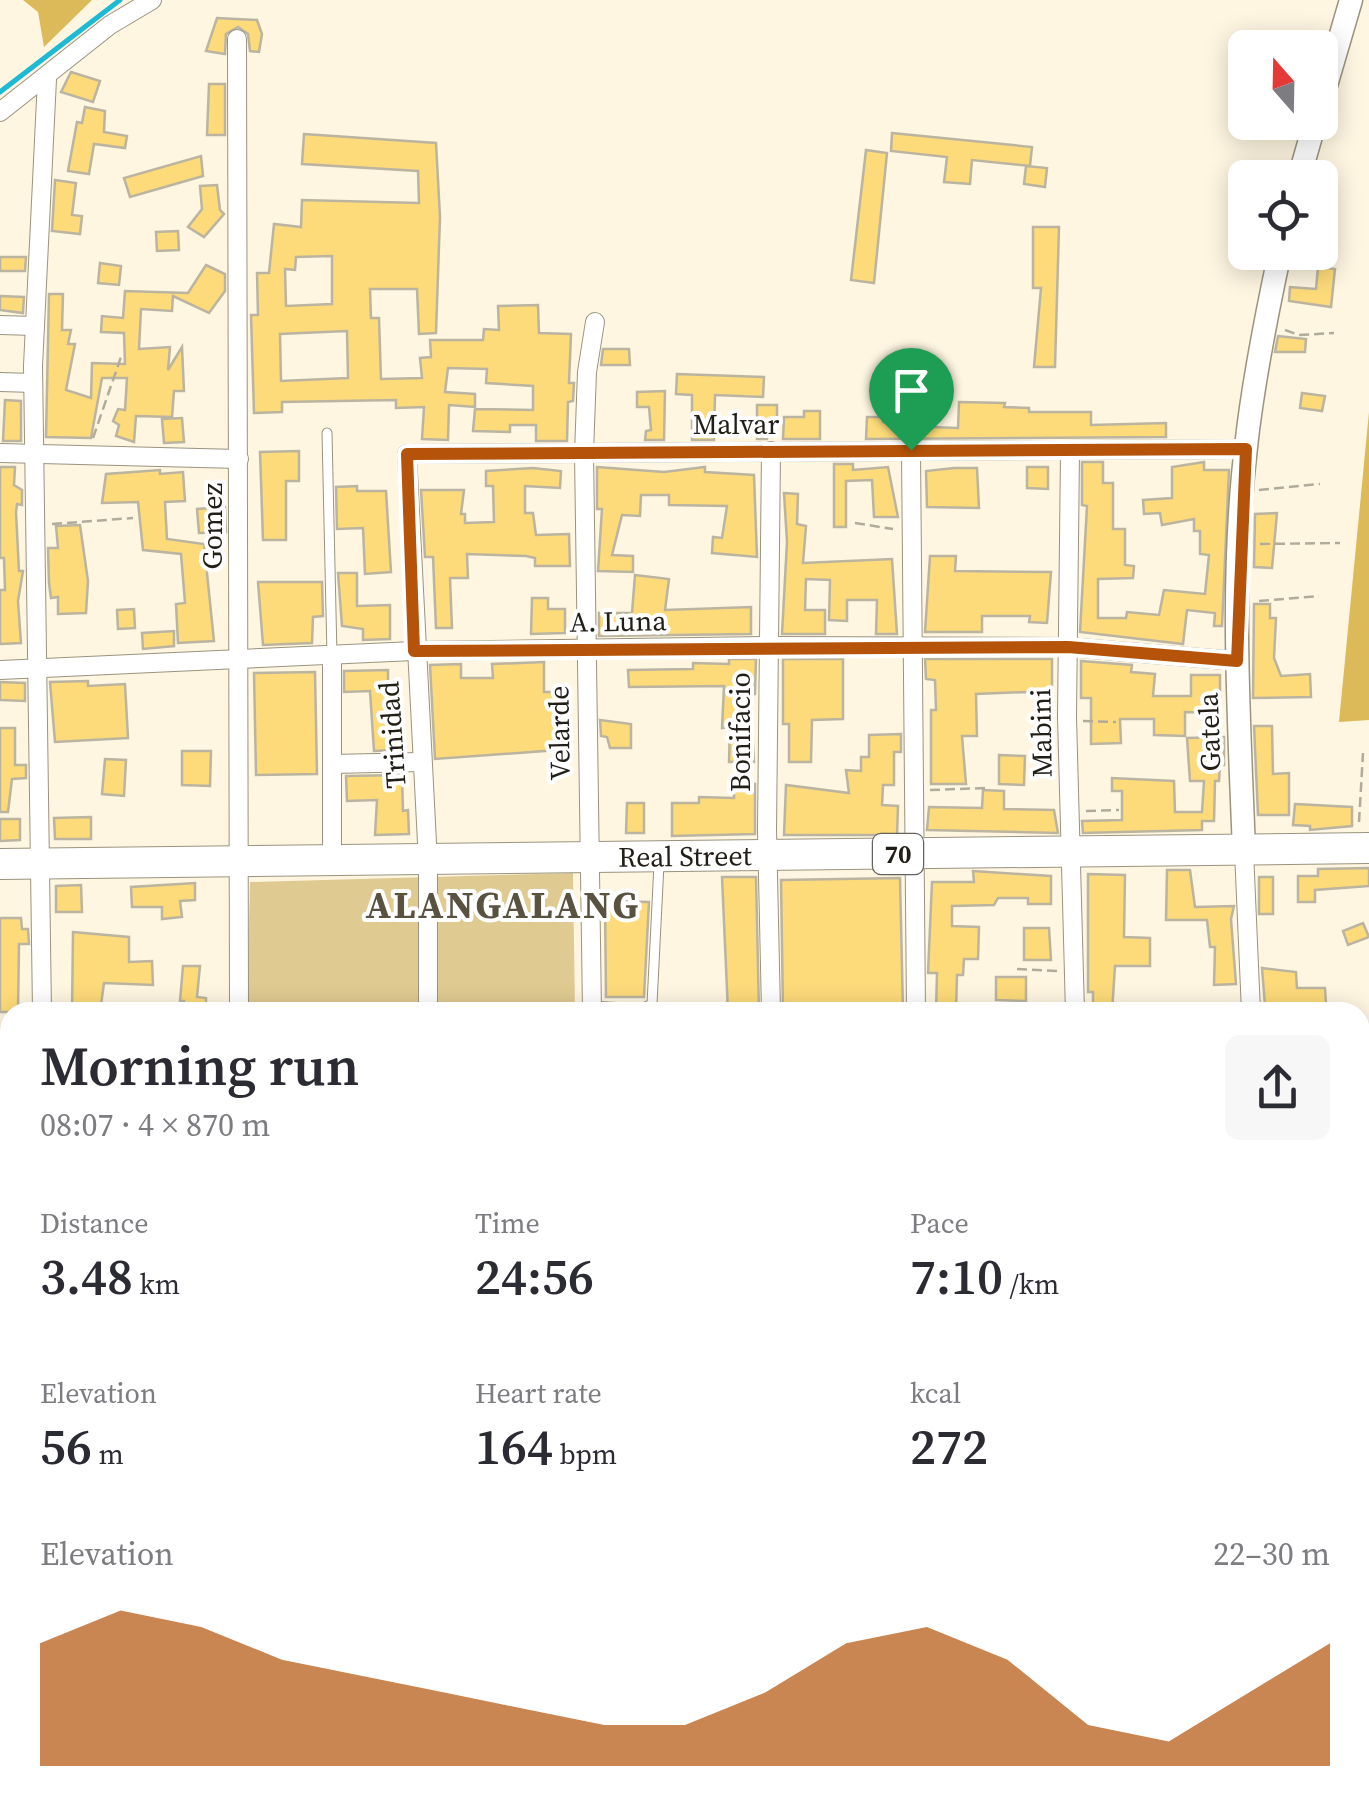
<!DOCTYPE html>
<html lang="en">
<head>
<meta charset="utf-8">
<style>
  :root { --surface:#fff; --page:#f7f7f7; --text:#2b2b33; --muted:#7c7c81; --accent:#b45309 }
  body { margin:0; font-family:"Source Serif 4",serif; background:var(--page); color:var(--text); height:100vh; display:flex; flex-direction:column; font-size:38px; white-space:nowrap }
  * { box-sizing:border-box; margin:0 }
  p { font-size:32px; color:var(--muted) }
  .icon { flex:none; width:55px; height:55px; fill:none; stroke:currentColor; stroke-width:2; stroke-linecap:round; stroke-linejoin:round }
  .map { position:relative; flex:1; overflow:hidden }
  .drawer { position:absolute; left:0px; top:1002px; width:1370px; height:812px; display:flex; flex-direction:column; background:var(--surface); border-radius:30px 30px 0 0; box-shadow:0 5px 25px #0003 }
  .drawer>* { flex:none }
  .needle { width:65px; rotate:340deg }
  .controls { position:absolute; left:1228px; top:30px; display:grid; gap:20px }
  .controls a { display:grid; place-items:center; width:110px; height:110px; border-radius:15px; background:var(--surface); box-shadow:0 5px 25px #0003; font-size:50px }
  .pin { position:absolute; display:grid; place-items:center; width:85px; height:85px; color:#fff; margin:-102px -42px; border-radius:50% 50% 50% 0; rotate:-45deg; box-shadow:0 0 10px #0007 }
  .pin .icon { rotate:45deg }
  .round { display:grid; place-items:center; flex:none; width:105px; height:105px; border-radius:15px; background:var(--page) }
  .head { display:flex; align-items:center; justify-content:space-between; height:170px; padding:0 40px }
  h1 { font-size:55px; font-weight:600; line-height:75px }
  .figures { display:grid; grid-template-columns:repeat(3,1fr); gap:15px; height:170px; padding:10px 40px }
  .figures div { display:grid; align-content:center }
  .figures b { font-size:50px; font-weight:600 }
  .figures small { font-size:28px; font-weight:400 }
  .figures p { font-size:28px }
  .chart { height:280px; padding:20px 40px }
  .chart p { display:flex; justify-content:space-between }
  .chart svg { width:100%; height:180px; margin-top:10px; fill:var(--accent); opacity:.7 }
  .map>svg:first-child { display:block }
</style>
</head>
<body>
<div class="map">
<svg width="1369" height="1814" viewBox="0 0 1369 1814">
  <rect width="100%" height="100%" fill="#fef6e1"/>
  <path fill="#dfca91" d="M573 873 575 1012H247L250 882Z"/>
  <g fill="#dcba59">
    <path d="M23 0H92L44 47 38 12Z"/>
    <path d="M1369 412V720L1339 722Z"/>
    <path d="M10 1632V1805H1360V1726L1369 1736V1814H0V1634Z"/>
  </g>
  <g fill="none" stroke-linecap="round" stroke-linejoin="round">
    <path stroke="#1cbad4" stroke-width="5" d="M0 92 120 0"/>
  </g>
  <g fill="#fddb7a" stroke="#bbb4a0" stroke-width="2.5" fill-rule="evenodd">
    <path d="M217 18 257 20 262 34 259 52 250 51 248 34 238 27 226 34 225 54 206 51Z"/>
    <path d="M71 72 100 81 93 102 61 92Z"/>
    <path d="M209 84H225V135H207Z"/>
    <path d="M85 107 105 111 104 132 127 136 125 148 94 144 89 174 68 171 77 122 82 123Z"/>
    <path d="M892 133 1032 147 1030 166 972 160 970 184 944 182 947 157 891 151Z"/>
    <path d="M304 134 436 143 440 217 436 333 419 334 417 289H370L371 318H379L381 379 422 378 420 358 431 357 430 340H483L484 329 499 330 498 306 538 305 539 333 571 334 569 383H574L573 401 568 402 567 441H536V425H510V432L473 431 475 409 533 410V386L486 383 487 369 448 368 445 392 475 394V407L449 405 448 440 422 439 424 407 396 408V400L282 402V412L254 413 251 315H258L257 273H269L274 224 301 227 302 200 419 203 418 171 302 164ZM332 256V304L286 306 285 269 295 270 296 257ZM347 331 348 378 281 381 280 334Z"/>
    <path d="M866 150 887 153 874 283 851 280Z"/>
    <path d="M201 156 203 176 130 197 124 178Z"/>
    <path d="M1026 166 1047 168 1045 187 1024 184Z"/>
    <path d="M55 180 76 183 72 215 82 216 80 234 52 231Z"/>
    <path d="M217 185 220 210 224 214 204 237 188 227 202 209 200 186Z"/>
    <path d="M1033 227H1059L1055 367H1034L1041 288H1033Z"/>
    <path d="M178 231 179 250 157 251 156 232Z"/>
    <path d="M0 257H26L25 271H0Z"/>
    <path d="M100 263 121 266 119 285 98 283Z"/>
    <path d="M206 265 225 274V291L209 313 173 296 172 311 141 309 139 349 170 347 168 370 182 347 184 391H174L172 417 136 416 134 442 116 436 119 425 113 421 118 409 125 410 127 378H102L91 438 46 437 49 294H63L62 330H71L68 344H75L66 390 91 398 92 363 125 364 124 333 101 332 102 316 123 318 125 291 188 293Z"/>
    <path d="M1318 267 1335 269 1331 307 1289 301 1290 287 1316 289Z"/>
    <path d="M0 296 24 297 23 313 0 310Z"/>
    <path d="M1278 336 1306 339 1305 352H1275Z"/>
    <path d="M603 349H629L630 365H601Z"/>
    <path d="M677 374 764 377 763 397 715 395 714 440H692V395L676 394Z"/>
    <path d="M665 391 664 440H645L646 431 651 430 649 407H637V392Z"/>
    <path d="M1302 393 1325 396 1322 411 1300 408Z"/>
    <path d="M5 400 21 401V441H3Z"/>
    <path d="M959 402 1005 403 1004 407 1029 408V412H1091V425L1166 423V437L866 439 867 417H883V422L903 426 958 428Z"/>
    <path d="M757 405H777V423L769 422 767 439H757Z"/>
    <path d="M804 411H820V439H783L784 417H804Z"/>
    <path d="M182 418 184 442 164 443 162 419Z"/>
    <path d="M299 451V481H286V540H263L260 452Z"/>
    <path d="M1082 462H1103V483H1113V529H1125V565L1134 566 1133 578 1098 579V618H1126L1127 612 1159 615 1164 590 1205 594 1209 555 1200 554V531H1194V519L1162 525 1160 513 1144 514 1143 500 1172 498V467L1204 462V470H1229L1222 626H1214L1215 613 1187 610 1183 644 1080 632 1087 506 1082 505Z"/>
    <path d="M834 464H853V470L888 467 898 517H874L872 480 846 481V527H834Z"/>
    <path d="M0 467H15L14 485 22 490V505L17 504 16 512 19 571H23L18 601 21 643 0 644V590H5L4 558H0Z"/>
    <path d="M597 467 664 472 705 467V472L754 475 757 557 712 553 713 537 722 538 727 506 669 505V495H641L640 516 622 515 612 555 633 556V572L598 571 602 509H597Z"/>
    <path d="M1027 467H1048V489L1027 488Z"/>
    <path d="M533 468 561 471 560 488 525 486V513H533L536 535 569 534 570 566H535V558L526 556 467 554 468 578H450L452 628H436L433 557H425L421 490H464L461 514H465V523L494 522 493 486H486V471Z"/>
    <path d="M954 468H977L979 508 927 507 926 471Z"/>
    <path d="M160 470V474L183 472 185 501 165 502 167 539 204 544 214 641 178 643 176 604 185 603 181 554 143 550 138 502 102 503 106 474Z"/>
    <path d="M357 486V491H386L391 572 365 574 363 528 337 529 336 487Z"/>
    <path d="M784 493 798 494 797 524 806 526 803 563 892 559 897 634H876L877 600H847V621L829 620 830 580 806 579 805 610H825V634H782L787 542Z"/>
    <path d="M225 507 226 532 199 533 197 509Z"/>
    <path d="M1277 513 1272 568 1254 567 1255 514Z"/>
    <path d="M80 525 88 581 86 613 58 614V597L51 598 49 583 48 548H58L56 526Z"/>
    <path d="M930 556H956L955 571 1051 572 1047 623 1029 622 1030 616H982V632H925Z"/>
    <path d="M338 573H357V606L390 605V639L363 640V629L342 626Z"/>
    <path d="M635 575 669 579 665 610 751 607V634L599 636V613H632Z"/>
    <path d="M258 582H322L323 616 313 617 312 643 263 645Z"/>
    <path d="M532 598H548V609H565V633L531 634Z"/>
    <path d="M1254 604H1270V618H1276L1274 658 1281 676 1310 674 1311 697 1253 698Z"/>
    <path d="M134 609 135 628 118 629 117 610Z"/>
    <path d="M174 631V646L143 649 142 633Z"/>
    <path d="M729 659H756L755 694H750L754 762H729L730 727 722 728 724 686 629 687 628 670 693 669V663L729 664Z"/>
    <path d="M783 659H843V719L812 720 811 762H789V724H783Z"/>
    <path d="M925 659H1052V691L976 694 977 736H962L966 784H931V710H936L935 680 926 679Z"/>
    <path d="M1081 661 1132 665 1131 672 1155 674 1153 696H1191V675H1220V713L1185 712V736L1154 735V719H1120L1121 743 1091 744V698H1081Z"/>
    <path d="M544 662V692H562L563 730H571V749L435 759 430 665 461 664V678H493L492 664Z"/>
    <path d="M388 670V686H393L394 750 374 751 370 691 344 692V671Z"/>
    <path d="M315 672 317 774 256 775 254 673Z"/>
    <path d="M88 681V686L125 684 128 738 55 742 50 682Z"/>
    <path d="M0 682 25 683V701L0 700Z"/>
    <path d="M600 720 631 724V748H610L607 737 601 736Z"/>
    <path d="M1254 726H1272L1273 774 1289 773V815H1258Z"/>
    <path d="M0 728H15V765H26V778L12 779 8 812H0Z"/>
    <path d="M901 734V752H894V785H883L882 805 898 806 897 835H784L786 785 849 793 846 770 861 771V757H869V735Z"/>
    <path d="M1224 737V765H1220L1219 781H1215L1214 821H1202V830L1083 833 1082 821 1122 820V791H1112V778L1174 781 1175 812H1202L1204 781H1190L1187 738Z"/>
    <path d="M182 751H211L210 786 182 785Z"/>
    <path d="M999 755 1025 756 1024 785 999 784Z"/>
    <path d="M105 759 126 760 124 796 102 794Z"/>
    <path d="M402 775 403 811 408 810 409 834 375 835 377 800 347 801 346 776Z"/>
    <path d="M734 783 755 784V834L672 836V803H699V797L734 798Z"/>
    <path d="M983 790 1004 791V809L1054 810 1058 833 927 830 929 807 982 808Z"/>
    <path d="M627 803H644V833H626Z"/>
    <path d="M1295 804 1352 807V826L1310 830V826L1293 825Z"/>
    <path d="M91 817V839H55L54 818Z"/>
    <path d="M0 819H20V840L0 841Z"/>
    <path d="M1369 868V886L1315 890V902H1298V876H1318V869Z"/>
    <path d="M1167 870H1190L1195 907 1234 906 1231 919 1236 984 1214 985 1215 947H1210L1207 920H1166Z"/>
    <path d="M973 871 1051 876V904H1028V898H998L994 905 952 906V926L979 927 978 959H964L963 975H957L956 1012H936L937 973H928L932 882H974Z"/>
    <path d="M1088 874 1125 875 1124 937 1150 938V966H1115L1112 1012H1093V992H1088Z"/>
    <path d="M722 877H756L759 1012H728Z"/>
    <rect x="1259" y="877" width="14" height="37"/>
    <path d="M900 878 903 1012H783L781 880Z"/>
    <path d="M195 883V900L180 901 182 917 162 919V907H132L131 887Z"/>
    <path d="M81 885 82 912H56V886Z"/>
    <path d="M605 901 649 902 644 997H606Z"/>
    <path d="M0 918H21L22 929H28L29 944H19L18 1012H0Z"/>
    <path d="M1363 923 1369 937 1348 945 1343 931Z"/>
    <path d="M1024 928H1049L1051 960H1024Z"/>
    <path d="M73 932 129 937V962L152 961 153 985 104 983 100 1012H72Z"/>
    <path d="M183 966H200L197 997 206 998V1012H184V1001H180Z"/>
    <path d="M1262 968 1296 972 1297 988H1325L1326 1004 1265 1006Z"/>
    <path d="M996 977H1026V1001L996 1000Z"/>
  </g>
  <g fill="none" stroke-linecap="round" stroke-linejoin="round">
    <g stroke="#9a937f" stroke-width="11">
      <g id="service">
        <path d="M327 433 332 656"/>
        <path d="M592 1006 641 1009 652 1004 659 864"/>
        <path d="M1360 1308 1369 1307"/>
      </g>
    </g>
    <g stroke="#9a937f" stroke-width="20">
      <g id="minor">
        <path d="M237 39 239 1012"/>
        <path d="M0 112 110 25 152 0"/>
        <path d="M0 325 35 326"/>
        <path d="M0 382 33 383"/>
        <path d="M771 451 767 830 771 1012"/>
        <path d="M911 451 916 1012"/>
        <path d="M1070 452 1067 717 1075 1012"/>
        <path d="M0 453 239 459"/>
        <path d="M332 656V862"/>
        <path d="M0 670 414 651 768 646 1068 647 1237 661"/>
        <path d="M332 764 421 762"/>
        <path d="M1244 851 1251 1012"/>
        <path d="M42 1012 33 366 47 79"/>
        <path d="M428 1012V862L407 454 1245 449"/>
        <path d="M592 1012 584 453 587 372 595 322"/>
        <path d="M0 1089H10"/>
        <path d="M0 1334 10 1333"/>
        <path d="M1360 1489H1369"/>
        <path d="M0 1507 10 1506"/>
      </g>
    </g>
    <g stroke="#9a937f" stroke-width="25">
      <g id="tertiary">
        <path d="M1320 106 1351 0"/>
        <path d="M1299 178 1315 122"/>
        <path d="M1244 851C1239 717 1230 581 1246 447 1253 382 1266 317 1280 252"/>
      </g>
    </g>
    <g stroke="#9a937f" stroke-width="32">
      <g id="trunk">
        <path id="s1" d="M0 864 1369 848"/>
      </g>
    </g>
    <g stroke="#b1ab9b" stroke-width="2.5" stroke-dasharray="10 5" stroke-linecap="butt">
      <path d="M1285 330 1299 335 1334 333"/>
      <path d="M93 438 122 354"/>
      <path d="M1259 490 1320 484"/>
      <path d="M855 523 893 529"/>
      <path d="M52 524 133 518"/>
      <path d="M1260 544 1340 543"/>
      <path d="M1259 601 1319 596"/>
      <path d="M1083 721 1116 722"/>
      <path d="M930 790 987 788"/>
      <path d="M1086 811 1119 810"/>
      <path d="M1359 822 1363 753"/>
      <path d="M1017 969 1057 971"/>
      <path d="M1151 1012 1152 1004"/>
      <path d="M0 1185 10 1184"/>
    </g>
    <use href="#service" stroke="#fff" stroke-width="9"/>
    <use href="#minor" stroke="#fff" stroke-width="18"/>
    <use href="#tertiary" stroke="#fff" stroke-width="22"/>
    <use href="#trunk" stroke="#fff" stroke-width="30"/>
  </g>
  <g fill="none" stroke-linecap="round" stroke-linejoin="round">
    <g stroke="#fff" stroke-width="20">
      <path id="route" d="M1246 449 1237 661 1068 647 414 651 407 454Z"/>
    </g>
    <use href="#route" stroke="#b45309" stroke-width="12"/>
  </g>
  <g text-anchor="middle" stroke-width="8" stroke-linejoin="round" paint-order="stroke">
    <rect fill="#fff" stroke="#63625c" stroke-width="2.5" x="873" y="834" width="50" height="40" rx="8"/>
    <g font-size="25" font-weight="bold" fill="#201e16">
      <text x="898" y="863">70</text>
    </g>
    <g font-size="28" fill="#201e16" stroke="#fff">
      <text x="736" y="434">Malvar</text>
      <text transform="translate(212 526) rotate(-90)" y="10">Gomez</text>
      <text transform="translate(618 621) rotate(-1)" y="10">A. Luna</text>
      <text transform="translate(740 732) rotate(-90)" y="10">Bonifacio</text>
      <text transform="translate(1209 732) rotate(-92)" y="10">Gatela</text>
      <text transform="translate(559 733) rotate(-91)" y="10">Velarde</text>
      <text transform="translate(1041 733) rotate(-91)" y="10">Mabini</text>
      <text transform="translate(392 735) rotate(-94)" y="10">Trinidad</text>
      <text dy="10" stroke="none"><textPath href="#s1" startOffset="685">Real Street</textPath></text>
    </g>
    <g font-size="38" font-weight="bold" letter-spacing="2.5" fill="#595240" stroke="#fff">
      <text x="503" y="918">ALANGALANG</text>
    </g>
  </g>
</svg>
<div class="controls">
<a><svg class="needle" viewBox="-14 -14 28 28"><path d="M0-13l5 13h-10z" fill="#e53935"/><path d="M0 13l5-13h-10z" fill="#7c7c81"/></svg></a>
<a><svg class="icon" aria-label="locate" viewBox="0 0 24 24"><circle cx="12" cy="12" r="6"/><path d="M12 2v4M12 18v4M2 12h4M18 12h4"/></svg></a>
</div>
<div class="pin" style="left:911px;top:450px;background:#1e9e55"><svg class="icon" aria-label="arrive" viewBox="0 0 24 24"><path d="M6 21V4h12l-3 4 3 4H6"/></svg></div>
<section class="drawer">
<div class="head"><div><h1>Morning run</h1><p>08:07 · 4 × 870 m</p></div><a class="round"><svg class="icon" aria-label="share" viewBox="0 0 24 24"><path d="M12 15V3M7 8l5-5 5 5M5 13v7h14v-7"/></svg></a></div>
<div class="figures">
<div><p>Distance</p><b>3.48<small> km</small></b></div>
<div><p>Time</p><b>24:56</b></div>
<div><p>Pace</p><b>7:10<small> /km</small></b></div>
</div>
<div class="figures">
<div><p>Elevation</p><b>56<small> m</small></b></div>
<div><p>Heart rate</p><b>164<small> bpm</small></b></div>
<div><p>kcal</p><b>272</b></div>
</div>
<div class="chart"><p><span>Elevation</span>22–30 m</p>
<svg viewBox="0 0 160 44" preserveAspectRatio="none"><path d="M0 44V14L10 6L20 10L30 18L40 22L50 26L60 30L70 34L80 34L90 26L100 14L110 10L120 18L130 34L140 38L150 26L160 14V44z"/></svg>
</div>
</section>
</div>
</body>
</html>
